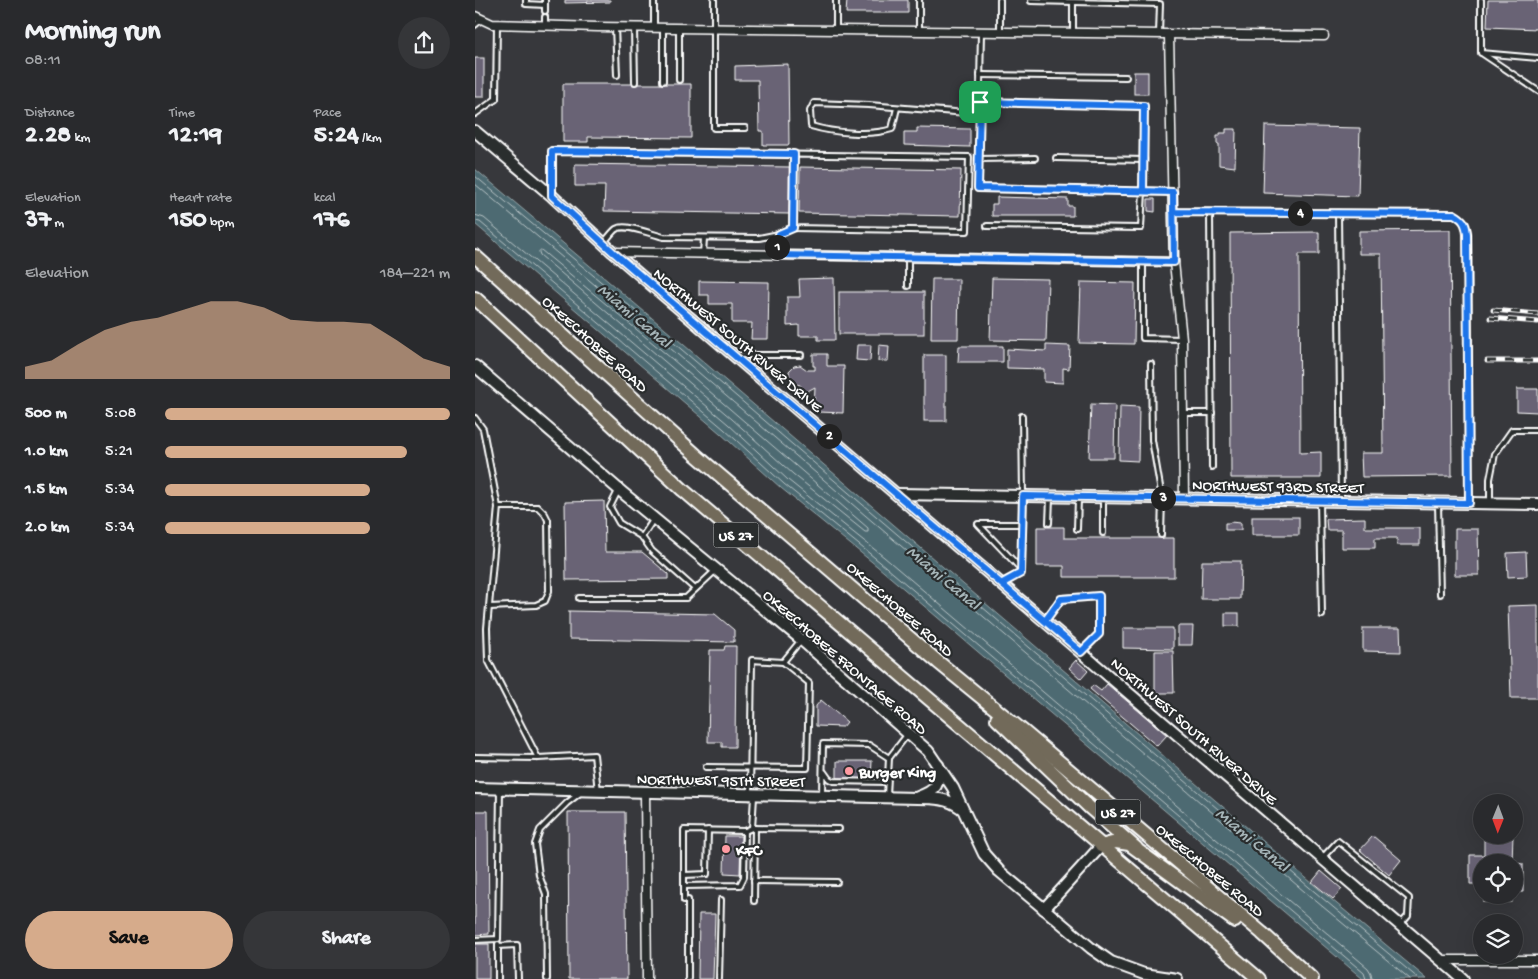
<!DOCTYPE html>
<html lang="en">
<head>
<meta charset="utf-8">
<style>
  :root { --surface:#292a2d; --page:#353639; --text:#f1f3f6; --muted:#a5a7aa; --line:#454649; --accent:#d6ab8b }
  body { margin:0; font-family:"Gochi Hand",sans-serif; background:var(--page); color:var(--text); height:100vh; display:flex; flex-direction:column; font-size:19px; white-space:nowrap }
  * { box-sizing:border-box; margin:0 }
  p { font-size:16px; color:var(--muted) }
  .icon { flex:none; width:28px; height:28px; fill:none; stroke:currentColor; stroke-width:2; stroke-linecap:round; stroke-linejoin:round }
  .map { position:relative; flex:1; overflow:hidden }
  .sheet { display:flex; flex-direction:column; background:var(--surface); width:475px }
  .sheet>* { flex:none }
  .needle { width:32px; rotate:181deg }
  .fabs { position:absolute; left:998px; top:794px; display:grid; gap:10px }
  .fabs a { display:grid; place-items:center; width:50px; height:50px; border-radius:50%; background:var(--surface); box-shadow:0 5px 20px #0002,0 0 0 1px var(--line); font-size:25px }
  .pin { position:absolute; display:grid; place-items:center; width:42px; height:42px; color:#fff; margin:-21px; border-radius:10px; box-shadow:0 2px 8px #0006 }
  .km { position:absolute; width:25px; height:25px; margin:-12px; border-radius:50%; background:#222; color:#fff; font-size:14px; line-height:25px; text-align:center }
  .round { display:grid; place-items:center; flex:none; width:52px; height:52px; border-radius:26px; background:var(--page) }
  .head { display:flex; align-items:center; justify-content:space-between; height:85px; padding:0 25px }
  h1 { font-size:28px; font-weight:700; line-height:38px }
  .metrics { display:grid; grid-template-columns:repeat(3,1fr); gap:8px; height:85px; padding:5px 25px }
  .metrics div { display:grid; align-content:center }
  .metrics b { font-size:25px; font-weight:700 }
  .metrics small { font-size:14px; font-weight:400 }
  .metrics p { font-size:14px }
  .chart { height:140px; padding:10px 25px }
  .chart p { display:flex; justify-content:space-between }
  .chart svg { width:100%; height:90px; margin-top:5px; fill:var(--accent); opacity:.7 }
  .primary-button { display:flex; gap:10px; margin-top:auto; padding:10px 25px }
  .primary-button a { flex:1; height:58px; border-radius:30px; background:var(--accent); color:#111; font-size:20px; font-weight:700; line-height:58px; text-align:center }
  .primary-button a+a { background:var(--page); color:var(--text) }
  ul { padding:0 25px; list-style:none; font-size:16px }
  li { display:grid; grid-template-columns:80px 60px 1fr; align-items:center; height:38px }
  li i { height:12px; border-radius:6px; background:var(--accent) }
  main { display:flex; flex:1; min-height:0 }
  .map>svg:first-child { display:block }
</style>
</head>
<body>
<main>
<section class="sheet">
<div class="head"><div><h1>Morning run</h1><p>08:11</p></div><a class="round"><svg class="icon" aria-label="share" viewBox="0 0 24 24"><path d="M12 15V3M7 8l5-5 5 5M5 13v7h14v-7"/></svg></a></div>
<div class="metrics">
<div><p>Distance</p><b>2.28<small> km</small></b></div>
<div><p>Time</p><b>12:19</b></div>
<div><p>Pace</p><b>5:24<small> /km</small></b></div>
</div>
<div class="metrics">
<div><p>Elevation</p><b>37<small> m</small></b></div>
<div><p>Heart rate</p><b>150<small> bpm</small></b></div>
<div><p>kcal</p><b>176</b></div>
</div>
<div class="chart"><p><span>Elevation</span>184–221 m</p>
<svg viewBox="0 0 160 44" preserveAspectRatio="none"><path d="M0 44V38L10 35L20 27L30 20L40 16L50 14L60 10L70 6L80 6L90 9L100 15L110 16L120 16L130 17L140 25L150 34L160 38V44z"/></svg>
</div>
<ul>
<li><b>500 m</b>5:08<i style="width:100%"></i></li>
<li><b>1.0 km</b>5:21<i style="width:85%"></i></li>
<li><b>1.5 km</b>5:34<i style="width:72%"></i></li>
<li><b>2.0 km</b>5:34<i style="width:72%"></i></li>
</ul>
<div class="primary-button"><a>Save</a><a>Share</a></div>
</section>
<div class="map">
<svg width="1063" height="979" viewBox="0 0 1063 979">
  <rect width="100%" height="100%" fill="#37383c"/>
  <filter id="ink" filterUnits="userSpaceOnUse"><feTurbulence type="fractalNoise" baseFrequency=".02" numOctaves="2"/><feDisplacementMap in="SourceGraphic" scale="10" xChannelSelector="R" yChannelSelector="G"/><feConvolveMatrix kernelMatrix="1 2 1 2 8 2 1 2 1" color-interpolation-filters="sRGB"/></filter>
  <g filter="url(#ink)">
    <path fill="#4e6b72" stroke="#95a6aa" d="M0 169 209 345 838 884 952 979H888L402 566 306 488 245 433 0 224Z"/>
    <g fill="none" stroke-linecap="round" stroke-linejoin="round">
      <g stroke="#b8c4c7" stroke-width="1">
        <path d="M0 176 206 349 834 887 944 979"/>
        <path d="M0 184 202 354 830 892 935 979"/>
        <path d="M0 215 9 218 253 424 313 480 409 557 893 968 896 973 897 979"/>
        <path d="M0 221 5 222 249 429 309 484 405 562 889 973 891 979"/>
        <path d="M66 250 197 359 393 528V532H390L318 474 257 419 65 255 64 252Z"/>
      </g>
    </g>
    <g fill="#696374" stroke="#fff">
      <path d="M90 0H135V2L90 3Z"/>
      <path d="M372 0H433V13H371Z"/>
      <path d="M1013 0H1063V29L1012 27Z"/>
      <rect x="0" y="58" width="9" height="39"/>
      <path d="M313 64 314 145H288V131H284L283 80H260V66Z"/>
      <rect x="659" y="72" width="14" height="22"/>
      <path d="M88 84H216V138L113 137V142H88Z"/>
      <path d="M790 126 885 128 883 196 788 193Z"/>
      <path d="M442 128 495 129V147L429 145V132H442Z"/>
      <path d="M751 129H761L760 167 744 165V144H742V136H745V133H751Z"/>
      <path d="M100 164 315 167V214L129 211 130 186H100Z"/>
      <path d="M325 167 486 170 485 216 324 213Z"/>
      <path d="M522 197 593 199V206H598V216H517V204H522Z"/>
      <path d="M673 199H680V212L673 211Z"/>
      <path d="M975 230 977 476 887 477 886 453H908L906 254H884V231Z"/>
      <path d="M844 232V254H824L825 453 846 452V478H756L755 233Z"/>
      <path d="M359 278 360 340H343V336H324V325L312 326V297H325L324 279Z"/>
      <path d="M517 278 573 279 571 341 515 340Z"/>
      <path d="M457 279H484L483 339H456Z"/>
      <path d="M224 281 294 282 293 339H276L277 323H257V304H234V295H224Z"/>
      <path d="M606 282 660 283 659 344 604 343Z"/>
      <rect x="364" y="292" width="85" height="42"/>
      <path d="M382 345H396L395 361 381 360Z"/>
      <path d="M404 345 414 346 413 361H403Z"/>
      <path d="M571 345 595 346 594 369 588 368V383L569 382V369L532 368V349L571 351Z"/>
      <path d="M484 346H528V362H483Z"/>
      <path d="M338 354H352V366H369L368 413 343 412 339 408 340 387 329 393 325 385 319 384 315 381 314 371 319 366 325 365 332 370H340V366H338Z"/>
      <rect x="449" y="355" width="22" height="66"/>
      <path d="M1042 389H1063V412L1042 411Z"/>
      <path d="M616 404 640 405 639 458H614Z"/>
      <path d="M645 406 664 407 663 461 644 460Z"/>
      <path d="M129 501 130 552H167L193 574V579L91 580 90 502Z"/>
      <rect x="777" y="517" width="47" height="18"/>
      <path d="M890 518V528H945V545H922V538H900V548H867V530H852L851 519Z"/>
      <path d="M755 522 766 523V530H750V523H755Z"/>
      <path d="M562 527H589V538H699V577H589V566H562Z"/>
      <path d="M980 529H1003L1004 575H980Z"/>
      <path d="M1051 552 1052 576 1033 577 1032 553Z"/>
      <path d="M727 561H766L765 599H726Z"/>
      <path d="M1063 605V698H1036L1033 606Z"/>
      <path d="M94 611 240 614 259 630V642L94 639Z"/>
      <rect x="750" y="613" width="14" height="13"/>
      <path d="M703 626H718L717 645H703Z"/>
      <path d="M648 628H698V649L648 648Z"/>
      <path d="M888 628H925L926 652 888 651Z"/>
      <path d="M250 646H261L260 747H247V742H233L235 650H249Z"/>
      <path d="M680 651H698L699 693H680Z"/>
      <path d="M601 660 613 671 606 679 594 668Z"/>
      <path d="M632 684 692 735 682 746 615 689 618 685 626 691Z"/>
      <path d="M346 700 372 722 368 727 341 726V706Z"/>
      <path d="M362 761H397L396 779 362 778Z"/>
      <path d="M0 811H13L14 934 0 935Z"/>
      <path d="M93 812H150L152 979H94Z"/>
      <path d="M1009 835H1038L1037 862H1006V884H995V855H1009Z"/>
      <path d="M250 836H266L265 874 249 873Z"/>
      <path d="M898 836 926 860 914 875 885 850Z"/>
      <path d="M1039 863 1048 864V892H1039Z"/>
      <path d="M846 871 867 889 858 899 837 882Z"/>
      <rect x="1009" y="895" width="28" height="7"/>
      <path d="M224 914H240L238 979H223Z"/>
      <rect x="0" y="944" width="14" height="35"/>
    </g>
    <g fill="none" stroke-linecap="round" stroke-linejoin="round">
      <g stroke="#fff" stroke-width="8">
        <g id="service">
          <path d="M51 0V4L70 5"/>
          <path d="M70 0V11"/>
          <path d="M239 0V128H270"/>
          <path d="M525 0V32"/>
          <path d="M1006 0V53L1063 58"/>
          <path d="M556 1 685 4 684 34"/>
          <path d="M70 17V26"/>
          <path d="M0 25 6 20"/>
          <path d="M140 27 142 75"/>
          <path d="M159 28 160 82"/>
          <path d="M179 28V0"/>
          <path d="M188 28V81"/>
          <path d="M204 28V80"/>
          <path d="M361 30V0"/>
          <path d="M444 30V0"/>
          <path d="M506 32 503 188 698 192"/>
          <path d="M598 32V2"/>
          <path d="M1008 54 1063 91"/>
          <path d="M505 75 651 77"/>
          <path d="M505 102 669 106 668 191 666 228 512 226"/>
          <path d="M422 108 417 129C395 136 359 133 336 126L335 111 339 103 394 105 504 114"/>
          <path d="M0 114 21 99 22 24"/>
          <path d="M581 158 669 160"/>
          <path d="M503 159 560 158"/>
          <path d="M77 194V151L494 157 492 231 318 228 319 155"/>
          <path d="M699 212 979 214C988 219 991 223 993 234L994 501"/>
          <path d="M735 213 737 467"/>
          <path d="M863 213 866 499"/>
          <path d="M130 241C133 238 137 232 141 229 151 223 178 235 189 237L284 238 304 234"/>
          <path d="M228 254 229 238"/>
          <path d="M301 254 304 234 318 228"/>
          <path d="M668 262V338L707 339"/>
          <path d="M433 286V257"/>
          <path d="M261 355H326"/>
          <path d="M676 364 677 440 687 498 686 535"/>
          <path d="M709 413H737"/>
          <path d="M0 418 8 429 23 507 12 628 13 660 63 758"/>
          <path d="M143 491 135 507 144 523 167 537 177 551 220 589"/>
          <path d="M628 499V533"/>
          <path d="M845 501 847 615"/>
          <path d="M1015 501V479L1020 454 1037 430H1063"/>
          <path d="M963 503 965 594"/>
          <path d="M574 523 575 498"/>
          <path d="M602 529 603 499"/>
          <path d="M167 537 178 520"/>
          <path d="M546 569 503 524H547"/>
          <path d="M526 583 546 573 548 496 547 416"/>
          <path d="M104 598H211L241 570"/>
          <path d="M15 607 61 605 70 601 74 591 73 520 70 514 63 507H23"/>
          <path d="M570 620 586 599 624 596V634L606 652"/>
          <path d="M0 757 63 758 119 755 123 791"/>
          <path d="M231 767 332 768 334 683 308 662 326 640"/>
          <path d="M349 772 354 779 358 781 412 782"/>
          <path d="M275 794 277 660 308 662"/>
          <path d="M347 794 348 744 394 745 414 758"/>
          <path d="M412 796 414 758 432 735"/>
          <path d="M277 828 364 829"/>
          <path d="M848 857 863 841 934 898 933 916 926 924"/>
          <path d="M209 875 232 874 233 830"/>
          <path d="M279 881 362 882"/>
          <path d="M209 886 265 885 269 877 270 831"/>
          <path d="M209 900V830L270 831 277 828 279 797"/>
          <path d="M279 901 280 828"/>
          <path d="M0 940 23 939 25 789"/>
          <path d="M23 946 42 945 43 979"/>
          <path d="M23 979V944"/>
          <path d="M72 979 71 894 64 875 60 844 65 830 92 803 105 793"/>
          <path d="M213 979V900"/>
          <path d="M244 979 246 900"/>
        </g>
      </g>
      <g stroke="#fff" stroke-width="11">
        <g id="minor">
          <path d="M0 16 17 24 123 27 849 36"/>
          <path d="M694 35 699 262 707 339 709 498"/>
          <path d="M138 252 699 262"/>
          <path d="M170 792 172 979"/>
          <path d="M966 960H1063"/>
        </g>
      </g>
      <g stroke="#fff" stroke-width="14">
        <g id="tertiary">
          <path d="M0 131 77 196 138 252 988 979"/>
          <path d="M0 366 148 493 322 636 453 751 478 788 509 854 524 871 616 948 636 962 669 974 702 979"/>
          <path d="M422 494 1063 504"/>
          <path d="M0 788 442 798C459 798 473 798 486 808"/>
          <path d="M443 797C462 790 465 785 463 765"/>
          <path d="M569 909 626 846"/>
        </g>
      </g>
      <g stroke="#fff" stroke-width="16">
        <g id="trunk">
          <path d="M0 256 221 455 463 662 549 732 787 933 837 979"/>
          <path d="M0 298 208 490 784 979"/>
          <path d="M522 719 615 808 661 848"/>
          <path d="M626 846 641 842 654 844 760 921"/>
        </g>
      </g>
      <use href="#service" stroke="#2a2d2e" stroke-width="4"/>
      <use href="#minor" stroke="#2a2d2e" stroke-width="8"/>
      <use href="#tertiary" stroke="#2a2d2e" stroke-width="10"/>
      <use href="#trunk" stroke="#726b5a" stroke-width="12"/>
      <g stroke="#fff" stroke-width="5">
        <g id="rail">
          <path d="M1018 310 1063 314"/>
          <path d="M1015 318 1063 322"/>
          <path d="M1012 361H1063"/>
        </g>
      </g>
      <use href="#rail" stroke="#2a2d2e" stroke-width="3" stroke-dasharray="9" stroke-linecap="butt"/>
    </g>
  </g>
  <g fill="none" stroke-linecap="round" stroke-linejoin="round" filter="url(#ink)">
    <g stroke="#fff" stroke-width="10">
      <path id="route" d="M505 102 669 106 668 191 698 192 699 262 301 255 304 234 318 228 319 154 77 151V196L138 252 606 652 624 634V596L586 599 570 621 526 584 546 573 548 496 994 503 992 234C991 223 988 219 979 214L698 212V192C633 191 568 189 503 188L505 102"/>
    </g>
    <use href="#route" stroke="#1a73e8" stroke-width="6"/>
  </g>
  <g fill="#ff9aa2" stroke="#2a2d2e" stroke-width="2">
    <circle cx="374" cy="771" r="5"/>
    <circle cx="251" cy="849" r="5"/>
  </g>
  <g text-anchor="middle" stroke-width="4.5" stroke-linejoin="round" paint-order="stroke">
    <g fill="#2a2d2e" stroke="#bfc0c0" stroke-width="1">
      <rect x="238.5" y="522.5" width="45" height="25" rx="4"/>
      <rect x="620.5" y="799.5" width="45" height="25" rx="4"/>
    </g>
    <g font-size="15" font-weight="bold" fill="#fff">
      <text x="261" y="540">US 27</text>
      <text x="643" y="817">US 27</text>
    </g>
    <g font-size="16" fill="#fff" stroke="#2a2d2e">
      <text transform="translate(264 339) rotate(40)" y="6">NORTHWEST SOUTH RIVER DRIVE</text>
      <text transform="translate(121 343) rotate(42)" y="6">OKEECHOBEE ROAD</text>
      <text transform="translate(803 485) rotate(1)" y="6">NORTHWEST 93RD STREET</text>
      <text transform="translate(426 608) rotate(41)" y="6">OKEECHOBEE ROAD</text>
      <text transform="translate(371 661) rotate(41)" y="6">OKEECHOBEE FRONTAGE ROAD</text>
      <text transform="translate(720 730) rotate(41)" y="6">NORTHWEST SOUTH RIVER DRIVE</text>
      <text transform="translate(246 779) rotate(1)" y="6">NORTHWEST 95TH STREET</text>
      <text transform="translate(736 869) rotate(40)" y="6">OKEECHOBEE ROAD</text>
    </g>
    <g font-size="16" font-weight="bold" fill="#fff" stroke="#2a2d2e" text-anchor="start">
      <text x="384" y="777">Burger King</text>
      <text x="261" y="855">KFC</text>
    </g>
    <g font-size="18" font-style="italic" fill="#a6b5b8" stroke="#2a2d2e">
      <text transform="translate(160 315) rotate(40)" y="6">Miami Canal</text>
      <text transform="translate(469 577) rotate(40)" y="6">Miami Canal</text>
      <text transform="translate(778 839) rotate(40)" y="6">Miami Canal</text>
    </g>
  </g>
</svg>
<div class="fabs">
<a><svg class="needle" viewBox="-14 -14 28 28"><path d="M0-13l5 13h-10z" fill="#e53935"/><path d="M0 13l5-13h-10z" fill="#a5a7aa"/></svg></a>
<a><svg class="icon" aria-label="locate" viewBox="0 0 24 24"><circle cx="12" cy="12" r="6"/><path d="M12 2v4M12 18v4M2 12h4M18 12h4"/></svg></a>
<a><svg class="icon" aria-label="layers" viewBox="0 0 24 24"><path d="M12 4l9 5-9 5-9-5zM3 14l9 5 9-5"/></svg></a>
</div>
<div class="pin" style="left:505px;top:102px;background:#1e9e55"><svg class="icon" aria-label="arrive" viewBox="0 0 24 24"><path d="M6 21V4h12l-3 4 3 4H6"/></svg></div>
<b class="km" style="left:302px;top:247px">1</b>
<b class="km" style="left:354px;top:436px">2</b>
<b class="km" style="left:688px;top:498px">3</b>
<b class="km" style="left:825px;top:213px">4</b>
</div>
</main>
</body>
</html>
